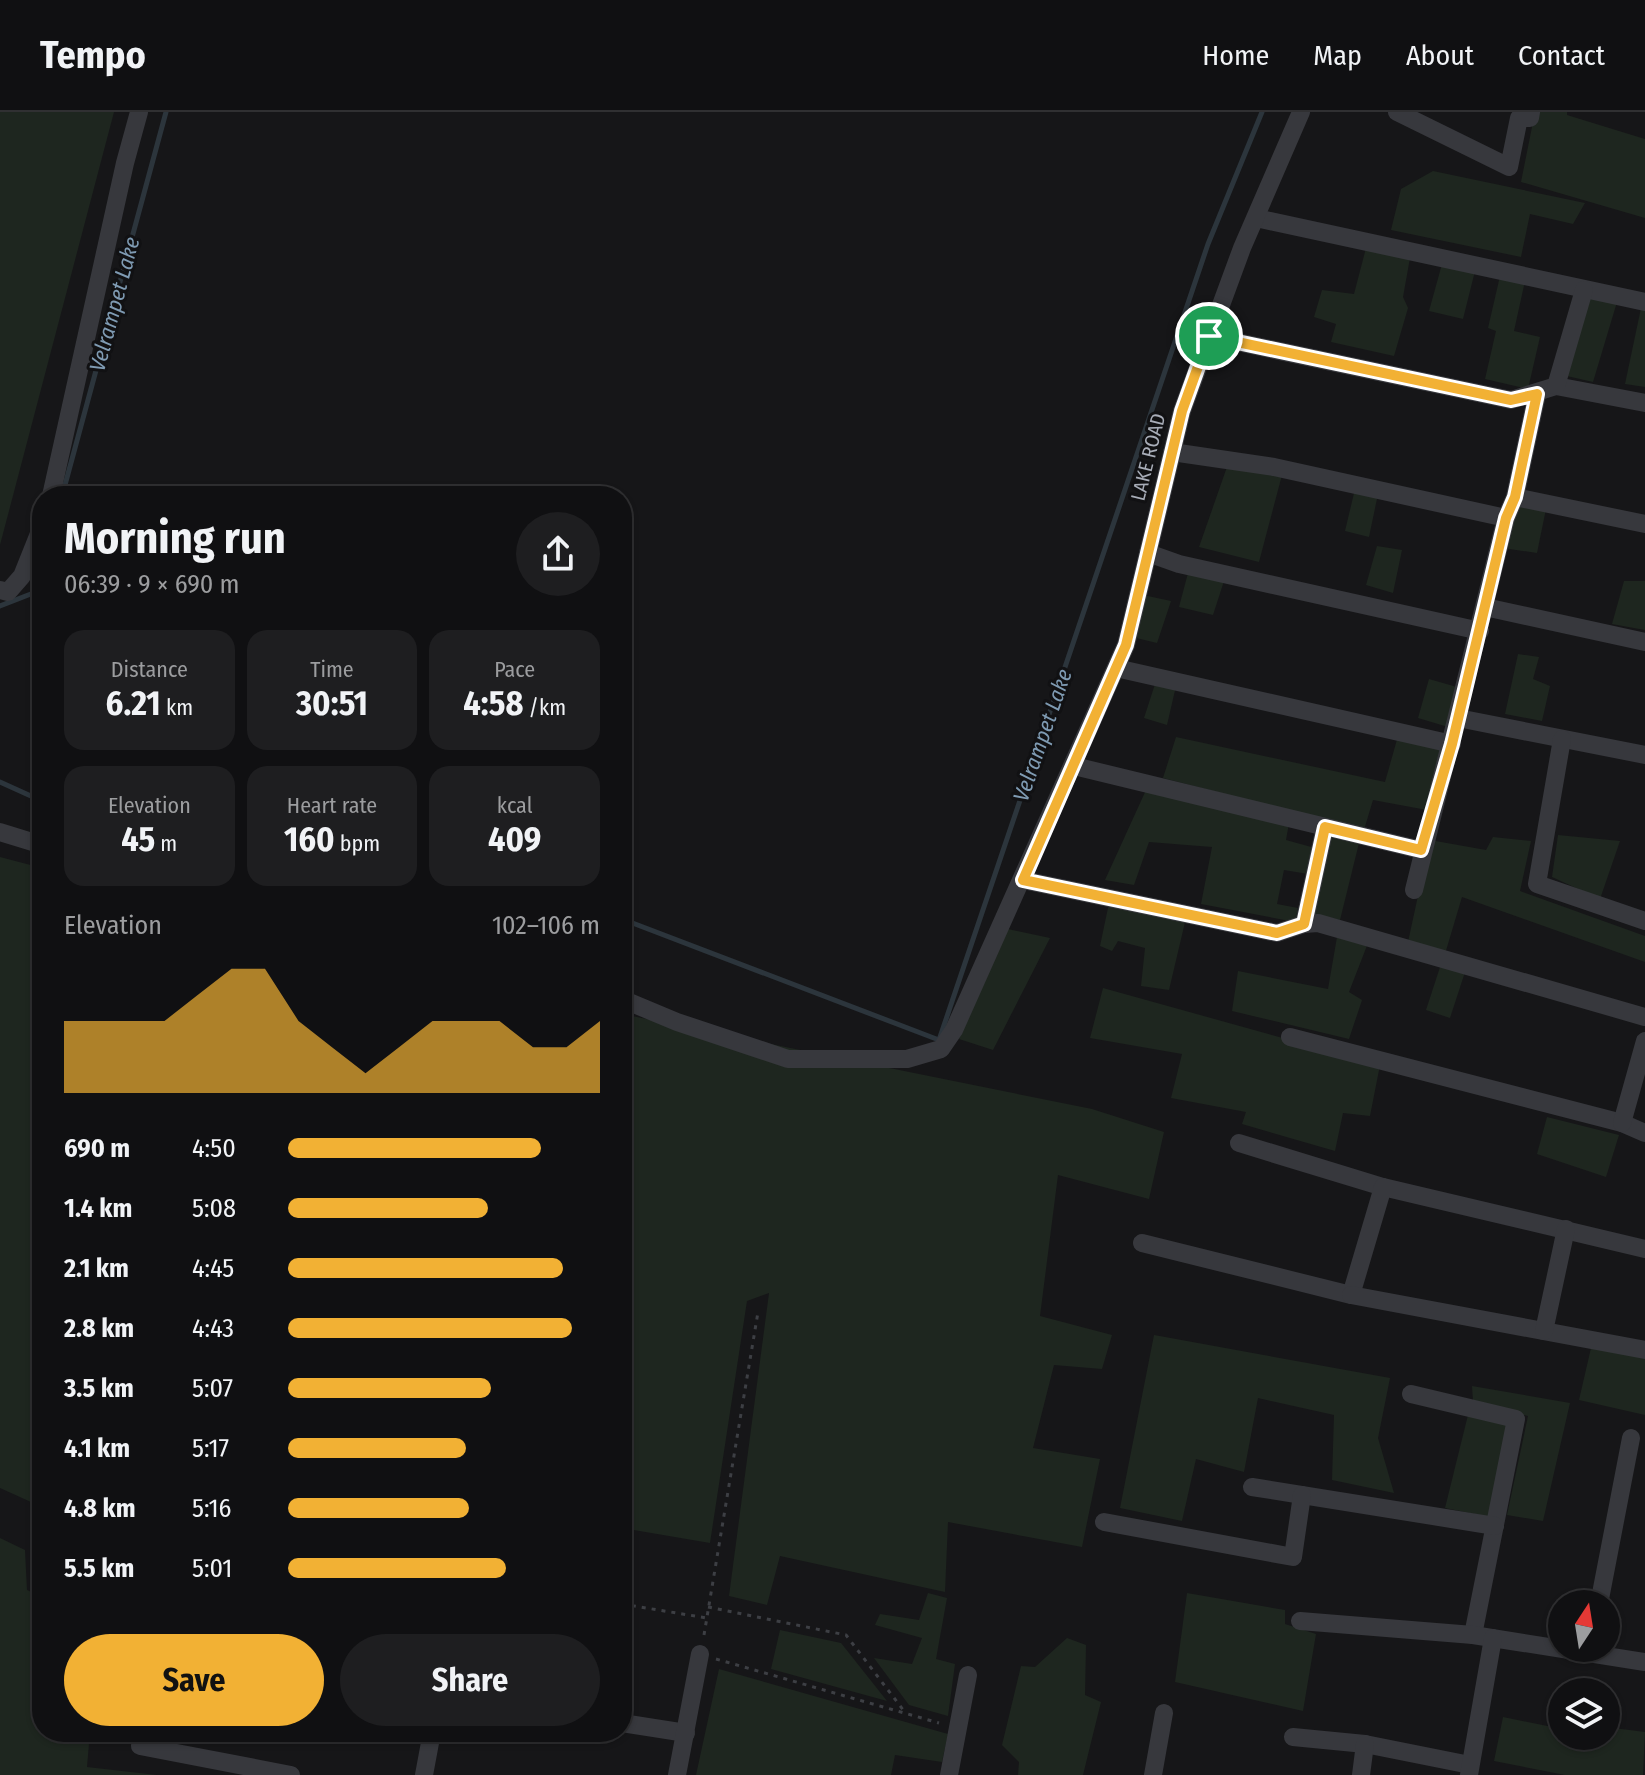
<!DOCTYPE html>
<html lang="en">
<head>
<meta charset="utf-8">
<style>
  :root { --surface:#101012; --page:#1e1e20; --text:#f1f3f6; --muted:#9c9d9f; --line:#303032; --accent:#f2b134 }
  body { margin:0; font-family:"Fira Sans Condensed",sans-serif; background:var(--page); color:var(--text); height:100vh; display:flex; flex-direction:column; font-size:30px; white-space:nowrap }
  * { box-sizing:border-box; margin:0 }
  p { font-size:26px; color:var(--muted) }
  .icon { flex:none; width:44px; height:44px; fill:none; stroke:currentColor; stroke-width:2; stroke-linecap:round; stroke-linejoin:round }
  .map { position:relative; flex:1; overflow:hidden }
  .sheet { position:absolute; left:32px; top:374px; width:600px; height:1256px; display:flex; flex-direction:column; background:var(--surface); border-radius:32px; box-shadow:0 2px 6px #0004,0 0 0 2px var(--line) }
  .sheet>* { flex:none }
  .needle { width:52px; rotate:12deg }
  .buttons { position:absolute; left:1548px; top:1478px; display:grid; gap:16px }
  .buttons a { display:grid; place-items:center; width:72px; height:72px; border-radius:50%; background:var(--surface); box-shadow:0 2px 6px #0004,0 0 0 2px var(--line); font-size:40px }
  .pin { position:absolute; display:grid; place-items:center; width:68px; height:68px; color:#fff; margin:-34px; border:4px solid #fff; border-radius:50%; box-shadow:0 2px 8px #0007 }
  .round { display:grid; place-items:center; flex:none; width:84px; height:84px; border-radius:42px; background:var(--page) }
  .headline { display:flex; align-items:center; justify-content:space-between; height:136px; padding:0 32px }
  h1 { font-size:44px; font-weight:700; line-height:60px }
  .figures { display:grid; grid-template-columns:repeat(3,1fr); gap:12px; height:136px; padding:8px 32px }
  .figures div { display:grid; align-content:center; border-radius:20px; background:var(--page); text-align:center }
  .figures b { font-size:34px; font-weight:700 }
  .figures small { font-size:22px; font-weight:400 }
  .figures p { font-size:22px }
  .chart { height:224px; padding:16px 32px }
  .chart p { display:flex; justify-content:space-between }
  .chart svg { width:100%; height:144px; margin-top:8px; fill:var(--accent); opacity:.7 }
  .action { display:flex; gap:16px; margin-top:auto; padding:16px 32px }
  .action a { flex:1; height:92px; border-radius:48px; background:var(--accent); color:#111; font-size:32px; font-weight:700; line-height:92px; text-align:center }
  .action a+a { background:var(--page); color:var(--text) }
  ul { padding:0 32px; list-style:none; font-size:26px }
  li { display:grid; grid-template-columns:128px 96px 1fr; align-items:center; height:60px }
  li i { height:20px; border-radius:10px; background:var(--accent) }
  header { display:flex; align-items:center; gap:48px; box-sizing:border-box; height:112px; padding:0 40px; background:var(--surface); border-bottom:2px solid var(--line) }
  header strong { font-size:38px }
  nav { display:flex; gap:44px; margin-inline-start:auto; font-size:28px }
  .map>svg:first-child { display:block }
</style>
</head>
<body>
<header>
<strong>Tempo</strong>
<nav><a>Home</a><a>Map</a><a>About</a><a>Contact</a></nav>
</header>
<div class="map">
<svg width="1645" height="1663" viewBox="0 0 1645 1663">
  <rect width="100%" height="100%" fill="#161618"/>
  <g fill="#1e261f">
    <path d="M0 0H114L0 433Z"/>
    <path d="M1535 0H1567V3L1645 27V106L1521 70Z"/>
    <path d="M1433 59 1585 91 1573 112 1530 102 1521 145 1391 118 1401 77Z"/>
    <path d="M1366 136 1410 146 1403 185 1408 196 1394 244 1331 230 1336 212 1314 205 1322 178 1354 182Z"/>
    <path d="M1442 152 1475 159 1463 207 1429 199Z"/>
    <path d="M1500 164 1525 169 1514 219 1540 225 1528 277 1485 267 1496 219 1488 216Z"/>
    <path d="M1590 185 1617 190 1593 270 1567 264Z"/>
    <path d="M1641 196H1645V275L1625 272Z"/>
    <path d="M1228 352 1282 363 1259 450 1199 435Z"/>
    <path d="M1355 377 1378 382 1369 425 1345 419Z"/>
    <path d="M1517 389 1546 397 1537 441 1503 436Z"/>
    <path d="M1377 434 1402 438 1393 481 1366 473Z"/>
    <path d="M1188 461 1224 469 1213 503 1179 495Z"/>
    <path d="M1624 469H1645V518L1612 512Z"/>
    <path d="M1143 483 1171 489 1157 531 1132 525Z"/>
    <path d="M1518 542 1539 545 1533 567 1550 574 1542 609 1505 602Z"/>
    <path d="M1429 567 1457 575 1448 615 1418 606Z"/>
    <path d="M1156 569 1176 574 1167 613 1144 606Z"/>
    <path d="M1398 624 1446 636 1427 698 1373 688 1364 718 1163 666 1176 625 1385 670Z"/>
    <path d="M1146 678 1289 711 1286 728 1315 736 1308 762 1284 758 1277 792 1298 796 1295 810 1201 792 1212 735 1149 730 1134 773 1105 768Z"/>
    <path d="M1328 721 1360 727 1340 808 1310 801Z"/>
    <path d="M1558 723 1620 729 1600 787 1552 765Z"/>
    <path d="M1493 725 1531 729 1520 779 1645 824V850L1462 785 1445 842 1408 830 1430 728 1486 738Z"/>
    <path d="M0 745 42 756V1395L0 1376Z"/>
    <path d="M1109 791 1186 806 1169 878 1141 874 1145 836 1118 829 1112 839 1100 834Z"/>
    <path d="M1008 817 1050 826 993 938 959 927Z"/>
    <path d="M1337 825 1368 831 1349 880 1362 888 1349 927 1232 899 1238 859 1328 877Z"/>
    <path d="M1442 849 1466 857 1450 906 1426 898Z"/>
    <path d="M1103 876 1380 953 1370 1004 1343 1001 1335 1039 1242 1012 1246 1000 1171 986 1182 942 1090 926Z"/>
    <path d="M622 902 1092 997 1164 1020 1149 1087 1058 1063 1040 1204 1112 1223 1102 1257 1054 1253 1033 1336 1100 1347 1082 1435 948 1410 945 1480 780 1444 767 1493 729 1484 769 1181 747 1189 710 1431 622 1416Z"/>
    <path d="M1547 1005 1619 1023 1606 1065 1537 1042Z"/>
    <path d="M1154 1223 1390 1266 1378 1326 1394 1381 1332 1368 1334 1303 1258 1286 1244 1360 1196 1347 1182 1409 1120 1396Z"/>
    <path d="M1591 1236 1645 1246V1303L1579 1288Z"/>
    <path d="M1472 1274 1570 1291 1543 1409 1507 1403 1528 1304 1473 1289Z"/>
    <path d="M1468 1303 1508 1311 1490 1405 1445 1396Z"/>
    <path d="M0 1426 25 1438 27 1478 42 1485V1620H90L87 1655 157 1663H0Z"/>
    <path d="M928 1481 947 1486 936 1547 955 1552 948 1604 909 1593 874 1546 912 1552 922 1526 875 1513 880 1502 919 1508Z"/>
    <path d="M1187 1481 1285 1498V1512L1316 1522 1303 1599 1175 1570Z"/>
    <path d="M780 1518 841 1531 887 1589 771 1557Z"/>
    <path d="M1067 1526 1086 1533 1085 1583 1101 1590 1083 1663H1018L1019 1650 1002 1633 1021 1554 1035 1555Z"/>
    <path d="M719 1557 948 1622 942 1650 895 1643 891 1663H696Z"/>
    <path d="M1503 1605 1562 1617V1624H1606V1615L1645 1620 1643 1663H1565L1494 1649Z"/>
  </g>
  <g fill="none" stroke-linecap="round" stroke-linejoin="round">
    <g stroke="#2c353c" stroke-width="5">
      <path d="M62 384 166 0"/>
      <path d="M0 494 36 480 42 459"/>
      <path d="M0 670 42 689"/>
      <path d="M622 807 939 928 1208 132 1262 0"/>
    </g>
    <g stroke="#3d3f44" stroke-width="3" stroke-dasharray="4 6" stroke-linecap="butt">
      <path d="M622 1492 707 1506"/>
      <path d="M708 1495 846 1523 904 1599"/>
      <path d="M704 1523 758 1200"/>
      <path d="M716 1547 939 1611"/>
    </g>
    <g stroke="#37383d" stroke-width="18">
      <path d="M1397 0 1509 55 1519 6H1530L1531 0"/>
      <path d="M1256 106 1645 190"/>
      <path d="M1209 224 1511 288 1556 274 1645 291"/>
      <path d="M1556 274 1584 178"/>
      <path d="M1172 340 1274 355 1506 406"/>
      <path d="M51 384 125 51 139 0"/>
      <path d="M1515 385 1645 412"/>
      <path d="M1148 441 1179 452 1480 519"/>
      <path d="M0 478 8 480 22 464 42 414"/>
      <path d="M1485 495 1645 530"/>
      <path d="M1116 556 1452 632"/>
      <path d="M1458 606 1645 643"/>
      <path d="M1562 627 1537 772 1645 809"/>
      <path d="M1074 654 1421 738"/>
      <path d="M0 720 42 733"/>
      <path d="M1023 768 1277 821 1304 812 1318 811 1645 905"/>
      <path d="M1414 778 1506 406 1515 385 1537 282"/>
      <path d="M1304 812 1325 715"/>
      <path d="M622 887 677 910 788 947H907L941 937 954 918 1126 533 1182 299 1242 136 1301 0"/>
      <path d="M1290 925 1622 1011 1645 1021"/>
      <path d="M1622 1011 1645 929"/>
      <path d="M1239 1031 1383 1075"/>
      <path d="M1142 1131 1351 1183 1383 1075 1645 1137"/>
      <path d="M1351 1183 1645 1238"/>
      <path d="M1544 1219 1566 1117"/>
      <path d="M1411 1282 1516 1307 1473 1523"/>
      <path d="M1252 1375 1495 1414"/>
      <path d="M1104 1410 1293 1445 1302 1383"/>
      <path d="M1599 1492 1631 1326"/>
      <path d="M1300 1509 1473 1523 1645 1550"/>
      <path d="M622 1611 686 1621"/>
      <path d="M1293 1625 1365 1632 1470 1653"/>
      <path d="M140 1634 291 1663"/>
      <path d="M424 1663 432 1620"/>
      <path d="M677 1663 700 1542"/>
      <path d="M949 1663 968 1563"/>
      <path d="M1153 1663 1164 1601"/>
      <path d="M1361 1663 1365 1632"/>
      <path d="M1469 1663 1493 1526"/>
    </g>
  </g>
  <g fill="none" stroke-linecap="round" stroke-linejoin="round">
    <g stroke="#fff" stroke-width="16">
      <path id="route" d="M1209 224 1511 288 1537 282 1515 385 1506 406 1452 632 1421 738 1325 715 1304 812 1277 821 1023 768 1126 533 1182 299Z"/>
    </g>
    <use href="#route" stroke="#f2b134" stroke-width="10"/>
  </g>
  <g text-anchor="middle" stroke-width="6" stroke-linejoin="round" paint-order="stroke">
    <g font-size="20" fill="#a8adb8" stroke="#111113">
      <text transform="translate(1148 345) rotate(-76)" y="7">LAKE ROAD</text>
    </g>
    <g font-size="22" font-style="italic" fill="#7f9bb3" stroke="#111113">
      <text transform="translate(114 192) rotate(-75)" y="8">Velrampet Lake</text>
      <text transform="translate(1042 623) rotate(-71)" y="8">Velrampet Lake</text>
    </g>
  </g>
</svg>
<div class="buttons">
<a><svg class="needle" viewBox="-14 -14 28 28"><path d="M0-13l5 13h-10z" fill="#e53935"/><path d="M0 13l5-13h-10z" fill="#9c9d9f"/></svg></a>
<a><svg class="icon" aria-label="layers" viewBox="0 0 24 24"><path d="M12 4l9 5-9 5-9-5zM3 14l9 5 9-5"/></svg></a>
</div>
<div class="pin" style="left:1209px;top:224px;background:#1e9e55"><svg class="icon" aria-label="arrive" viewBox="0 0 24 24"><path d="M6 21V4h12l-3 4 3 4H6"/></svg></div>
<section class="sheet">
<div class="headline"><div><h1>Morning run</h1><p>06:39 · 9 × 690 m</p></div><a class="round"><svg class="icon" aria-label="share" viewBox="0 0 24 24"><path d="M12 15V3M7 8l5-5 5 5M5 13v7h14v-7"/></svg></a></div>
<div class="figures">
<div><p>Distance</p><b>6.21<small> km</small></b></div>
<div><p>Time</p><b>30:51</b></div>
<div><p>Pace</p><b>4:58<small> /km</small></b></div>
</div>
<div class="figures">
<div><p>Elevation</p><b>45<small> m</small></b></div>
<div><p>Heart rate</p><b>160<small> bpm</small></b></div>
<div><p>kcal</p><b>409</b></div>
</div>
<div class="chart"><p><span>Elevation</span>102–106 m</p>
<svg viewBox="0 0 160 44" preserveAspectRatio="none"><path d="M0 44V22L10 22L20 22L30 22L40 14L50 6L60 6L70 22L80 30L90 38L100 30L110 22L120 22L130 22L140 30L150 30L160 22V44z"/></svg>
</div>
<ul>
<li><b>690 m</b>4:50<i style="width:81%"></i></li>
<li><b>1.4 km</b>5:08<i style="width:64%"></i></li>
<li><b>2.1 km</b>4:45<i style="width:88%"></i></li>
<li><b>2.8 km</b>4:43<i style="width:91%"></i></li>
<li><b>3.5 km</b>5:07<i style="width:65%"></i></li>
<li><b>4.1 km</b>5:17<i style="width:57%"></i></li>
<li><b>4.8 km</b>5:16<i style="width:58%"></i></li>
<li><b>5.5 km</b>5:01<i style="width:70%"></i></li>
</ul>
<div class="action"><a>Save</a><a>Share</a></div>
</section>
</div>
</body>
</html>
